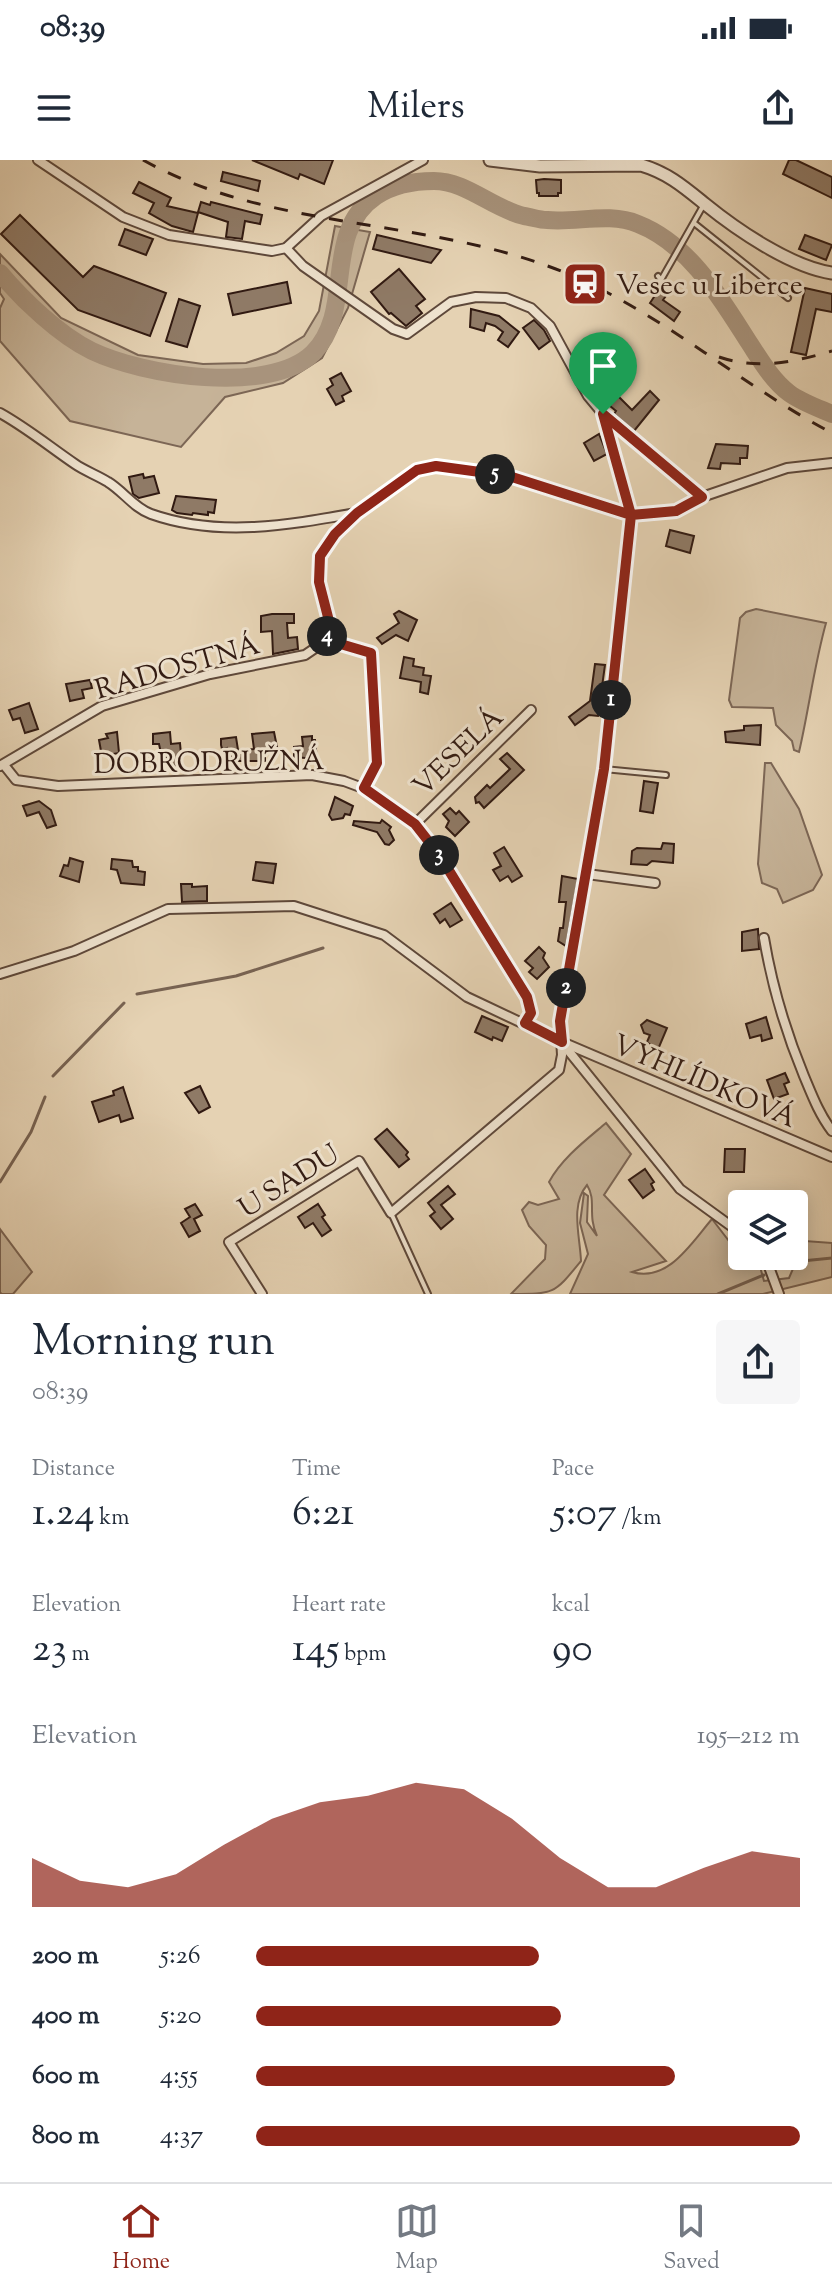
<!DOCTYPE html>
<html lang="en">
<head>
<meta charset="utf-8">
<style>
  :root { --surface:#fff; --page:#f6f6f7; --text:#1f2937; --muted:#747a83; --line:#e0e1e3; --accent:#8f2418 }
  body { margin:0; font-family:"Sorts Mill Goudy",serif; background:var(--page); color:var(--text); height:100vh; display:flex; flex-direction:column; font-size:30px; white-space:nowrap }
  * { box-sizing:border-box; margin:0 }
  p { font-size:26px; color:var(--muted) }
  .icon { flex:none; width:44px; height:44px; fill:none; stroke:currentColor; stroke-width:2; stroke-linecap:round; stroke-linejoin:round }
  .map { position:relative; height:1134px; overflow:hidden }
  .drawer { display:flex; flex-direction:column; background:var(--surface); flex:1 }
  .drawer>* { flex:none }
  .fabs { position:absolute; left:728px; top:1030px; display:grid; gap:16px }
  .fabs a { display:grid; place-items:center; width:80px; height:80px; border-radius:8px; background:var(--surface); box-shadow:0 4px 20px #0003; font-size:40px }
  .pin { position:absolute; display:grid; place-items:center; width:68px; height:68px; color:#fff; margin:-82px -34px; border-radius:50% 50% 50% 0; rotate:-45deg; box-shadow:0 0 8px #0007 }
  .pin .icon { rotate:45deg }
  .km { position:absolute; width:40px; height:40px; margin:-20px; border-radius:50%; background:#222; color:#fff; font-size:22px; line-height:40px; text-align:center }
  .round { display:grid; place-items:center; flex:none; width:84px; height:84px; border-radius:8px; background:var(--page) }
  .headline { display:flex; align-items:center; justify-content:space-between; height:136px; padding:0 32px }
  h1 { font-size:44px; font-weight:600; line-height:60px }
  .metrics { display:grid; grid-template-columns:repeat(3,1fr); gap:12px; height:136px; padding:8px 32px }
  .metrics div { display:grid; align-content:center }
  .metrics b { font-size:40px; font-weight:600 }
  .metrics small { font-size:22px; font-weight:400 }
  .metrics p { font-size:22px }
  .chart { height:224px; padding:16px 32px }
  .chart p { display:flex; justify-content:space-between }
  .chart svg { width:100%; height:144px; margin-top:8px; fill:var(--accent); opacity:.7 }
  ul { padding:0 32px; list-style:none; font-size:26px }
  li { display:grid; grid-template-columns:128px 96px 1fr; align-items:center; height:60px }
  li i { height:20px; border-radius:10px; background:var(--accent) }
  .status { display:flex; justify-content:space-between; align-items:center; height:56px; padding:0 40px; background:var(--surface); direction:ltr }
  .status svg { height:22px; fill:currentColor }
  header { display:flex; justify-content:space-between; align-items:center; height:104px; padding:0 32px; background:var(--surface); font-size:36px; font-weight:600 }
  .dock { display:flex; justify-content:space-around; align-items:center; height:112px; border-top:2px solid var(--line); background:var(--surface); font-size:22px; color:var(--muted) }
  .dock a { display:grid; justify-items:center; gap:4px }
  .dock .on { color:var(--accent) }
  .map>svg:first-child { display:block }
</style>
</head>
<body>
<div class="status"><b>08:39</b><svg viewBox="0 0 49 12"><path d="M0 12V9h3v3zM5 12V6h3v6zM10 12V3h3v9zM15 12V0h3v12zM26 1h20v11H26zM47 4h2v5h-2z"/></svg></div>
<header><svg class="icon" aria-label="menu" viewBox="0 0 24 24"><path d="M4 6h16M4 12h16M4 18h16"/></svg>Milers<svg class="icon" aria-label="share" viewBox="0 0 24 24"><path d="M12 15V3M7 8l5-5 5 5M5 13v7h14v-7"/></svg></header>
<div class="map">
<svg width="832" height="1134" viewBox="0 0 832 1134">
  <rect width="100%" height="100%" fill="#e5d2b3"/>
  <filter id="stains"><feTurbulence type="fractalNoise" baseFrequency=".0025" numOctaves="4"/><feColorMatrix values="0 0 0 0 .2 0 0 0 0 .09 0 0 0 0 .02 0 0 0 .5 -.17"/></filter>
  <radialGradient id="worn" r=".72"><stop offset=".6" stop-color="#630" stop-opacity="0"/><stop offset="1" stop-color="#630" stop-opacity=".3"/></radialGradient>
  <g fill="#c6b398" stroke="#7c6655" stroke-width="2">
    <path d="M335 66 370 72 348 148 322 198 283 223 225 237 181 287 70 261 0 181V148L4 139 0 133V94L61 158 138 195 203 204 246 203 276 193 304 176 319 151Z"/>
    <path d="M756 449 826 463C814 506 809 549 799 592L794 590 792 581 776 565 773 548 732 547 729 540 740 458 746 452Z"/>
    <path d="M765 603H771L799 649 822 715 813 730 783 743 777 729 762 723 758 704Z"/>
    <path d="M606 963 631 994 604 1035 666 1101 632 1112C668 1123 692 1082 712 1059L739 1094 757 1096 764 1121 789 1118 805 1081 832 1083V1117L763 1134H570L588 1094 580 1063 584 1033 588 1036 587 1062 597 1076C587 1054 597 1041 587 1025 570 1045 580 1076 581 1101 554 1134 555 1134 511 1134L545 1099 546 1085 529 1066 522 1050 529 1042 538 1045 559 1039 549 1022C562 998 586 980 606 963Z"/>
    <path d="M0 1069 32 1112 13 1134H0Z"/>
  </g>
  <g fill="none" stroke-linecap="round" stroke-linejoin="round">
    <g stroke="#786352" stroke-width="3">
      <path d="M137 834 236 816 323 788"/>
      <path d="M53 916 124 843"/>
      <path d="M0 1022 31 972 45 937"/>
      <path d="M778 1108 792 1102 832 1098"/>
      <path d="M0 1133 1 1134"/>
      <path d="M718 1134 764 1115"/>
    </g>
    <path stroke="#a8937c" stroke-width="18" d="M0 113C23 140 59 175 92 191 142 215 269 236 313 193 356 150 321 73 376 36 393 25 414 21 434 21 466 21 493 49 524 56 531 57 540 60 547 60 577 63 609 52 638 64 689 84 720 137 748 181 760 199 771 219 789 233 801 242 818 248 832 254"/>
  </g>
  <g fill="#8f7a66" stroke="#311a12" stroke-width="2">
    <path d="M252 0H333L324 24 300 14 298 19Z"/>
    <path d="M789 0H796L832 17V38L783 14Z"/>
    <path d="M223 12 260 21 258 31 221 21Z"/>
    <path d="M544 19 561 20V33H558V36H539V33H537L536 20Z"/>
    <path d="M139 22 171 38 167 46 198 53 193 72 172 66 149 53 154 43 133 33Z"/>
    <path d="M201 42 210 45 211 42 262 55 260 64 245 61 242 79 226 77 228 62 198 52Z"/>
    <path d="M20 55 83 117 94 106 166 133 150 176 78 150 1 74Z"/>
    <path d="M125 69 153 79 146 95 119 85Z"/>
    <path d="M377 75 441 90 431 103 373 89Z"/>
    <path d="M805 75 832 85 826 100 799 89Z"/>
    <path d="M399 109 425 139 416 146 422 153 406 166 391 153 389 154 371 132Z"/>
    <path d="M287 122 291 143 233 155 228 134Z"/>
    <path d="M660 128 668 133 663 140 680 152 674 161 650 143Z"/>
    <path d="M805 128 832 134V152L816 149 806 195 791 192Z"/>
    <path d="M179 139 200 146 187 187 166 181Z"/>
    <path d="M471 149 499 156 519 172 508 187 498 180 503 172 495 166 486 163 484 171 470 167Z"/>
    <path d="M534 160 544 170 550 181 539 189 523 168Z"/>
    <path d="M341 213 351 231 342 236 344 241 336 245 327 229 333 225 330 219Z"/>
    <path d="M608 226 632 250 650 231 659 240 634 271 614 254 616 251 598 236Z"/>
    <path d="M599 274 607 294 594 301 584 283Z"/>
    <path d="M716 284 748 286 747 298H740V304L721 303 720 309 708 308Z"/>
    <path d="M143 314 144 318 154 316 159 333 139 338 133 334 129 317Z"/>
    <path d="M176 336 216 340 214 353 208 352V355L193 353 192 355 177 353 172 350Z"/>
    <path d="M670 370 694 376 690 393 666 386Z"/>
    <path d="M399 451 417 460 408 481 396 475 382 484 377 478 399 463 394 454Z"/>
    <path d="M272 454H294V463H287L288 478 297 477 298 489 273 494 272 471 261 472V456Z"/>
    <path d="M404 497 414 499 413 506 424 508 423 515 431 516 428 534 420 532 421 522 400 518Z"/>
    <path d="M595 504 605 505 598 556 589 555 575 565 569 557 590 541Z"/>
    <path d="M90 520 92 528 82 530 84 538 70 541 66 524Z"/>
    <path d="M29 543 38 569 25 573 20 558 13 560 9 550Z"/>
    <path d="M761 565 760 585 726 582 725 572 744 570V566Z"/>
    <path d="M117 572 119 593 108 595 101 591 99 580 108 578 106 574Z"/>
    <path d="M170 572 171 584 180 583 182 605 170 606 169 597 162 598 159 584H153V574Z"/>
    <path d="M274 572 278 592 265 593V601H228L227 588 222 589 221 585V579L236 577 238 590 254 589 252 574Z"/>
    <path d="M312 576V580H315L317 599 294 597V587L303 586 302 577Z"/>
    <path d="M507 593 524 610 484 648 479 642 476 643 475 637 487 625 490 628 510 609 500 599Z"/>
    <path d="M644 621 658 623 653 653 640 651Z"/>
    <path d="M335 637 353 646 350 655 345 654 343 658 332 660 329 655Z"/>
    <path d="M39 641 51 650 56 665 47 668 39 652 27 656 23 646Z"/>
    <path d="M450 648 456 654 459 651 469 662 455 676 446 667 449 661 443 654Z"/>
    <path d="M382 660 391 667 389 670 394 680 389 685 385 684 377 672 353 665 354 661 380 663Z"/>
    <path d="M663 683 674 684 673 703 652 701 647 705 631 704 632 691 637 688 661 689Z"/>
    <path d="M504 687 522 716 512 722 508 716 500 721 493 710 501 706 494 693Z"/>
    <path d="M70 698 83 702 79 722 60 716 64 705 68 706Z"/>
    <path d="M112 699 132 701 133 707H138V711L145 712 144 725 121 723 117 710 111 709Z"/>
    <path d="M256 702 276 704 273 723 253 720Z"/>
    <path d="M562 716 578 719 566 786 558 781 560 768H563L566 742H559Z"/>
    <path d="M181 724H192V727L207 726V741L182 742Z"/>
    <path d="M451 743 462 760 450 767 445 759 440 763 434 754Z"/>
    <path d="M758 769 759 789 742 791V772Z"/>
    <path d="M539 787 545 793 543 798 549 807 537 819 529 812 533 808 525 801Z"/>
    <path d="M482 856 508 867 502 881 493 877 492 880 475 872Z"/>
    <path d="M766 857 772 878 762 881 761 875 750 878 746 864Z"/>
    <path d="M647 860 667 868 659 887H653L647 882 650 875 644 873 641 865Z"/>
    <path d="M785 913 789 922 784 924 788 934 774 939 767 920Z"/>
    <path d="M200 926 210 947 199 953 185 933Z"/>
    <path d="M123 927 133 958 121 962 119 955 99 962 92 942 114 935 113 931Z"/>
    <path d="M387 969 408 992 406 995 409 999 399 1007 375 979Z"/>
    <path d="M725 989H745L744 1012H724Z"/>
    <path d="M645 1009 654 1022 651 1024 654 1030 643 1038 629 1020Z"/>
    <path d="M448 1026 455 1034 441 1045 453 1059 441 1069 430 1056 435 1052 428 1043Z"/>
    <path d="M195 1044 202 1055 194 1059 200 1071 189 1077 181 1063 190 1057 185 1049Z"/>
    <path d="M318 1044 325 1055 322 1057 331 1070 322 1076 313 1063 305 1068 298 1057Z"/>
  </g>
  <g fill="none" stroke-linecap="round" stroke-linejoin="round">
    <g stroke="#5e483a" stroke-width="8">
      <g id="service">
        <path d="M694 63 788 138"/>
        <path d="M658 116 661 120 703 46"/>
        <path d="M604 609 666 615"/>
        <path d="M391 1053 428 1134"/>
      </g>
    </g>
    <g stroke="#5e483a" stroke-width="12">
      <g id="minor">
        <path d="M38 0 123 57 169 75 272 91 286 88 321 56 423 0"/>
        <path d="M0 253C27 268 50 287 75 304 85 311 97 315 108 322 123 331 134 348 151 354 219 378 289 365 356 353"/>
        <path d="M604 255 702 337"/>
        <path d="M327 480 329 461 319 422 320 396 335 374 357 353 417 310 436 306 509 316 631 355 676 351 702 337 787 308 832 303"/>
        <path d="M327 480 371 493 377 603 364 628"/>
        <path d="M4 605 16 620 58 626 312 615 344 621 368 630 415 664 440 696 527 837 531 853 525 863"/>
        <path d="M0 606 102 546 210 514 305 495 327 480"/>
        <path d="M415 664 531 550"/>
        <path d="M587 714 655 723"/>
        <path d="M764 778C772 826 785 870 804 916 812 935 819 954 832 971"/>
        <path d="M0 814 74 791 168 749 294 746 384 775 467 837 562 882 832 997"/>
        <path d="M563 884 680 1029 742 1074"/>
        <path d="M765 1096 779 1134"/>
        <path d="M262 1134 229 1082 359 1001 391 1053 559 910 562 895 560 861 604 609 631 355 603 254 588 236 550 166 531 148 506 138 476 137 451 142 407 174 393 169 303 106 286 88"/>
      </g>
    </g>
    <g stroke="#5e483a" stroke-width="15">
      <path id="tertiary" d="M490 0 540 6 641 5C668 13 684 27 705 44 737 70 791 107 832 113"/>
    </g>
    <use href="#service" stroke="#eee2ce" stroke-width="4"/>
    <use href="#minor" stroke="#eee2ce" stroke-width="8"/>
    <use href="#tertiary" stroke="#eee2ce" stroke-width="11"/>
    <g stroke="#311a12" stroke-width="3" stroke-dasharray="14 14" stroke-linecap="butt">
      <path d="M143 0C265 68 409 58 539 103 647 139 733 221 832 273"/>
      <path d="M719 197C758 210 794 202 832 191"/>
    </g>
  </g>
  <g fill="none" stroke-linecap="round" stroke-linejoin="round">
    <g stroke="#fff" stroke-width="16">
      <path id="route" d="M603 254 631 355 604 609 560 861 562 882 525 863 531 853 527 837 440 696 415 664 364 628 377 603 371 493 327 480 329 461 319 422 320 396 335 374 357 353 417 310 436 306 509 316 631 355 676 351 702 337 603 254"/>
    </g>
    <use href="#route" stroke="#8f2418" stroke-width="10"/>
  </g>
  <defs>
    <g id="station-square" transform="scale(2.3)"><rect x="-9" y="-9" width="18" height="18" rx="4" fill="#8f2418" stroke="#eee2ce"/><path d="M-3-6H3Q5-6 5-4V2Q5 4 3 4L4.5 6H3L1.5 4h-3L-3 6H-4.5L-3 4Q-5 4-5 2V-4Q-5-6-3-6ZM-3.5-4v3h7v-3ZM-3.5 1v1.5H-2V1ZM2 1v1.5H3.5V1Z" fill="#fff"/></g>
  </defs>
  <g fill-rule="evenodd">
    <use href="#station-square" x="585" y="124"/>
  </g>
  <g text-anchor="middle" stroke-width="6" stroke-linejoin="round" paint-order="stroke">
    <g font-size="28" fill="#311a12" stroke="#eee2ce" text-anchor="start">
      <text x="616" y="134">Vesec u Liberce</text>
    </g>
    <g font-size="28" fill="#311a12" stroke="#eee2ce">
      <text transform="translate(177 506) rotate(-16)" y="10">RADOSTNÁ</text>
      <text transform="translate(457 591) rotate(-44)" y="10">VESELÁ</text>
      <text transform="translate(209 601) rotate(-1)" y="10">DOBRODRUŽNÁ</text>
      <text transform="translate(705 920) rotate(23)" y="10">VYHLÍDKOVÁ</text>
      <text transform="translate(288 1020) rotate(-32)" y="10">U SADU</text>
    </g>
  </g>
  <rect width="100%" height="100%" filter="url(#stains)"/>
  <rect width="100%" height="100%" fill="url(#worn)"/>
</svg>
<div class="fabs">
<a><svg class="icon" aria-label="layers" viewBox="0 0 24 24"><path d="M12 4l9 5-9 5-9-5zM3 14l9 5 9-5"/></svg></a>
</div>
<div class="pin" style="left:603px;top:254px;background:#1e9e55"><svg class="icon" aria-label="arrive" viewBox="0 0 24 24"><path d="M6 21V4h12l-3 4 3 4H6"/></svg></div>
<b class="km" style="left:611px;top:540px">1</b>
<b class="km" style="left:566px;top:828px">2</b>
<b class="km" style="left:439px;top:695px">3</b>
<b class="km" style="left:327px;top:476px">4</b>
<b class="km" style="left:495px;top:314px">5</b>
</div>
<section class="drawer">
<div class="headline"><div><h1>Morning run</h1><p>08:39</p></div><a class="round"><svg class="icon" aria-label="share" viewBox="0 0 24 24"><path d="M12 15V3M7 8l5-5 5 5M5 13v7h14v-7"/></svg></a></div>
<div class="metrics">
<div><p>Distance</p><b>1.24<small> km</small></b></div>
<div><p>Time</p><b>6:21</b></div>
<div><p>Pace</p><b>5:07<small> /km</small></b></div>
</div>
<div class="metrics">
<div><p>Elevation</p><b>23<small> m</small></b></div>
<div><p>Heart rate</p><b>145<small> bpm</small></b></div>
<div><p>kcal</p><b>90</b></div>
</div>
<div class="chart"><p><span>Elevation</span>195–212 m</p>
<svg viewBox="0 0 160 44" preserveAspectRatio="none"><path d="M0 44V29L10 36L20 38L30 34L40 25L50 17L60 12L70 10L80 6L90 8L100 17L110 29L120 38L130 38L140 32L150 27L160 29V44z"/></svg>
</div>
<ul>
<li><b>200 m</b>5:26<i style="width:52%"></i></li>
<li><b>400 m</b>5:20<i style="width:56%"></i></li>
<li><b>600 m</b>4:55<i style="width:77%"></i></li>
<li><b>800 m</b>4:37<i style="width:100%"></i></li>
</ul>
</section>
<nav class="dock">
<a class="on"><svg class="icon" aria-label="home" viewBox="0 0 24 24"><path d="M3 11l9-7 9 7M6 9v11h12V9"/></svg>Home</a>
<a><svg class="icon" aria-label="map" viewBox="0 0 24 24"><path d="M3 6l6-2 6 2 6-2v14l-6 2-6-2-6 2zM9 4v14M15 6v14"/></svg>Map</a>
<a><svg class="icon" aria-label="saved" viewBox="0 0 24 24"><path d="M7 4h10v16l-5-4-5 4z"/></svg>Saved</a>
</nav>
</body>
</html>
